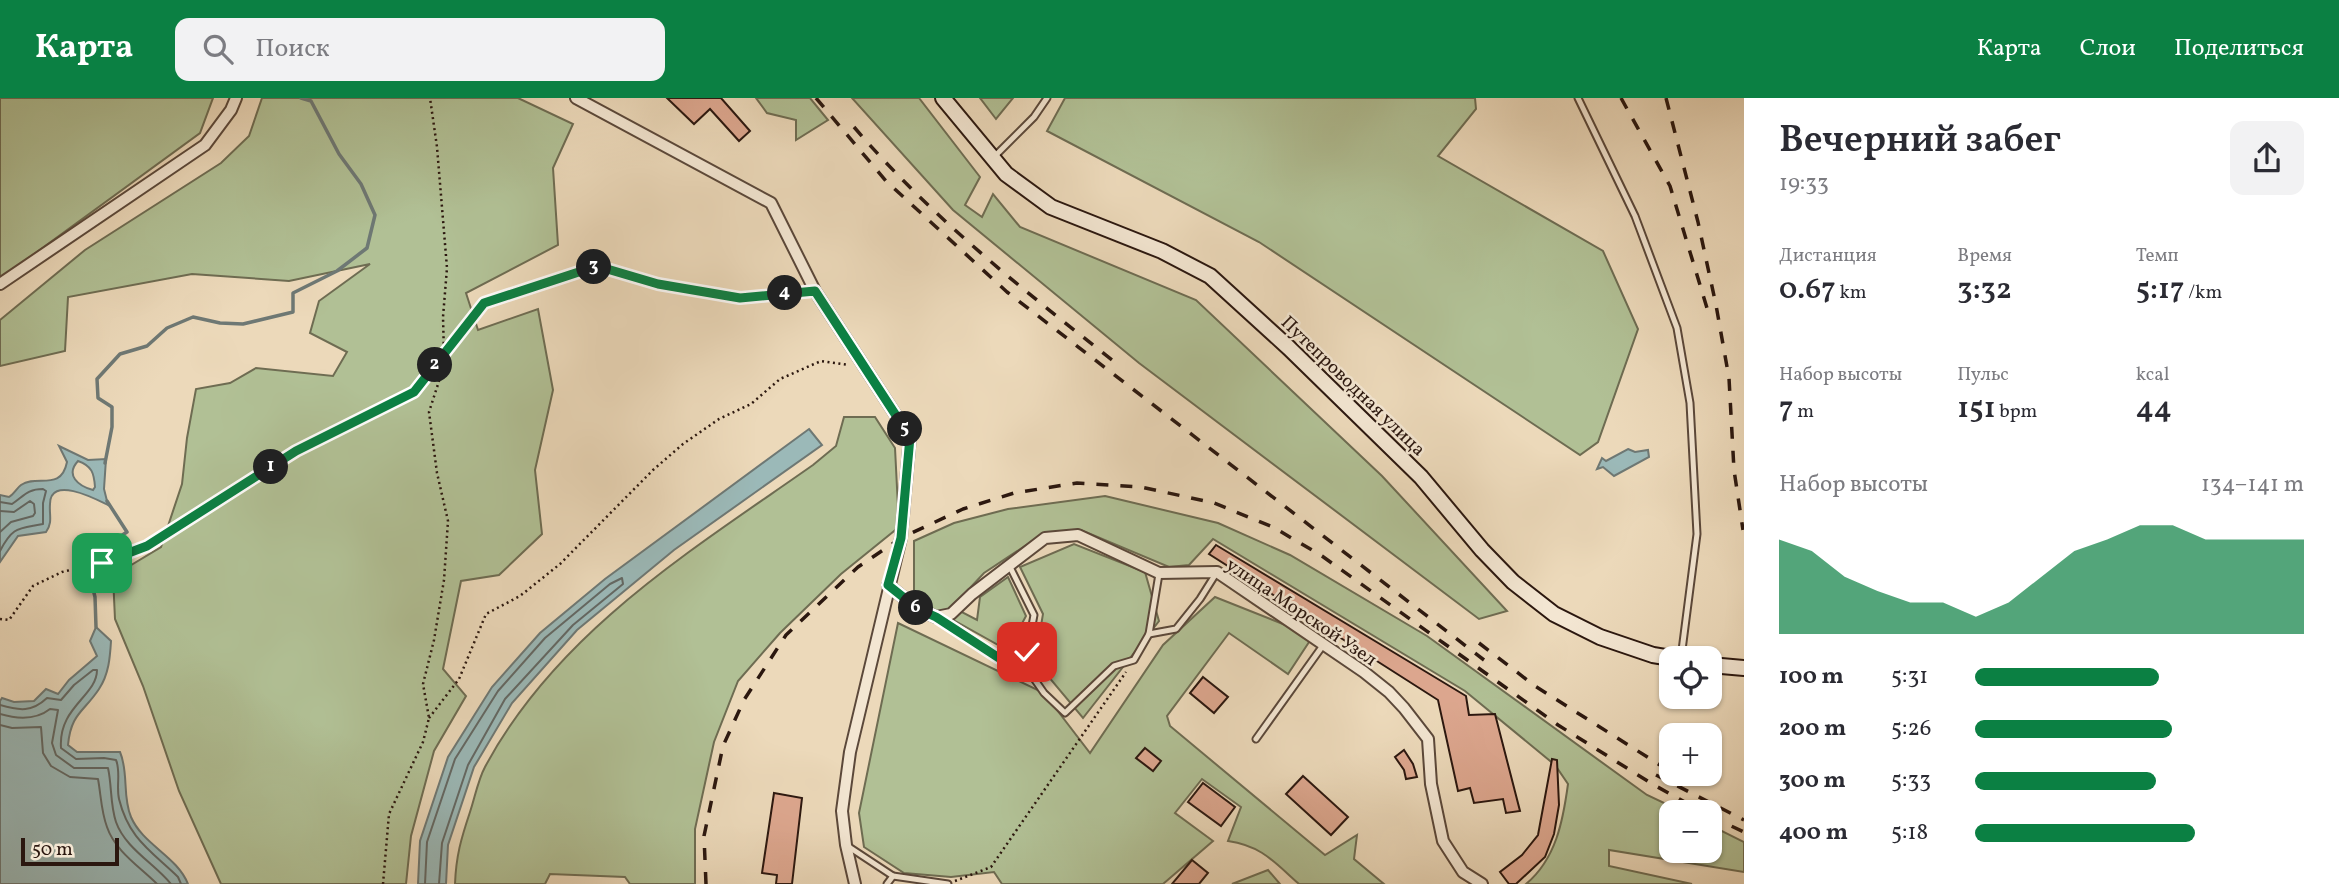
<!DOCTYPE html>
<html lang="ru">
<head>
<meta charset="utf-8">
<style>
  :root { --surface:#fff; --page:#f2f2f3; --text:#2b2b33; --muted:#7c7c81; --accent:#0b8043 }
  body { margin:0; font-family:Vollkorn,serif; background:var(--page); color:var(--text); height:100vh; display:flex; flex-direction:column; font-size:26px; white-space:nowrap }
  * { box-sizing:border-box; margin:0 }
  p { font-size:23px; color:var(--muted) }
  .icon { flex:none; width:38px; height:38px; fill:none; stroke:currentColor; stroke-width:2; stroke-linecap:round; stroke-linejoin:round }
  .map { position:relative; flex:1; overflow:hidden }
  .panel { display:flex; flex-direction:column; background:var(--surface); width:595px }
  .panel>* { flex:none }
  .buttons { position:absolute; left:1659px; top:548px; display:grid; gap:14px }
  .buttons a { display:grid; place-items:center; width:63px; height:63px; border-radius:14px; background:var(--surface); box-shadow:0 2px 5px #0004; font-size:35px }
  .scale { position:absolute; left:21px; bottom:18px; width:98px; box-sizing:border-box; padding-left:7px; border:4px solid #2b170f; border-top:0; font-size:19px; line-height:24px; white-space:nowrap; color:#2b170f; -webkit-text-stroke:5px #f3e6d2; paint-order:stroke }
  .pin { position:absolute; display:grid; place-items:center; width:60px; height:60px; color:#fff; margin:-30px; border-radius:14px; box-shadow:0 4px 10px #0006 }
  .km { position:absolute; width:35px; height:35px; margin:-18px; border-radius:50%; background:#222; color:#fff; font-size:19px; line-height:35px; text-align:center }
  .round { display:grid; place-items:center; flex:none; width:74px; height:74px; border-radius:14px; background:var(--page) }
  .overview { display:flex; align-items:center; justify-content:space-between; height:119px; padding:0 35px }
  h1 { font-size:38px; font-weight:600; line-height:52px }
  .stats { display:grid; grid-template-columns:repeat(3,1fr); gap:10px; height:119px; padding:7px 35px }
  .stats div { display:grid; align-content:center }
  .stats b { font-size:30px; font-weight:600 }
  .stats small { font-size:19px; font-weight:400 }
  .stats p { font-size:19px }
  .chart { height:196px; padding:14px 35px }
  .chart p { display:flex; justify-content:space-between }
  .chart svg { width:100%; height:126px; margin-top:7px; fill:var(--accent); opacity:.7 }
  ul { padding:0 35px; list-style:none; font-size:23px }
  li { display:grid; grid-template-columns:112px 84px 1fr; align-items:center; height:52px }
  li i { height:18px; border-radius:9px; background:var(--accent) }
  header { display:flex; align-items:center; gap:42px; box-sizing:border-box; height:98px; padding:0 35px; background:var(--accent); color:#fff }
  header strong { font-size:33px }
  nav { display:flex; gap:38px; margin-inline-start:auto; font-size:24px }
  .search { width:490px; height:63px; background:var(--page); display:flex; align-items:center; gap:18px; box-sizing:border-box; padding:0 24px; border-radius:14px; color:var(--muted); font-size:26px }
  main { display:flex; flex:1; min-height:0 }
  .map>svg:first-child { display:block }
</style>
</head>
<body>
<header>
<strong>Карта</strong>
<div class="search"><svg class="icon" aria-label="search" viewBox="0 0 24 24"><circle cx="10" cy="10" r="6"/><path d="M15 15l6 6"/></svg>Поиск</div>
<nav><a>Карта</a><a>Слои</a><a>Поделиться</a></nav>
</header>
<main>
<div class="map">
<svg width="1744" height="786" viewBox="0 0 1744 786">
  <rect width="100%" height="100%" fill="#ecd9ba"/>
  <filter id="stains"><feTurbulence type="fractalNoise" baseFrequency=".00286" numOctaves="4"/><feColorMatrix values="0 0 0 0 .2 0 0 0 0 .09 0 0 0 0 .02 0 0 0 .5 -.17"/></filter>
  <radialGradient id="worn" r=".72"><stop offset=".6" stop-color="#630" stop-opacity="0"/><stop offset="1" stop-color="#630" stop-opacity=".3"/></radialGradient>
  <g fill="#b1c095" stroke="#6e6c52" stroke-width="2">
    <path d="M0 0H213L200 35 0 181Z"/>
    <path d="M262 0H518L573 26 553 70 558 147 466 195 478 232 538 211 553 292 535 372 542 436 499 477 461 483 443 571 466 598 434 653 411 738 406 786H221L179 693 143 588 115 521 113 478 161 449 182 386 187 340 196 291 230 285 256 270 333 278 347 254 310 235 319 203 370 166 289 183 192 176 68 199 65 253 0 268V222L85 152 221 65 249 38Z"/>
    <path d="M756 0H810L828 22 796 42V22L767 15Z"/>
    <path d="M852 0H919L980 79 965 107 982 119 993 96 1020 129 1196 202 1382 378 1507 513 1479 521 1139 265 953 112Z"/>
    <path d="M980 0H1013L996 21Z"/>
    <path d="M1065 0H1475L1476 11 1438 58 1603 153 1638 231 1598 344 1580 357 1259 144 1047 33Z"/>
    <path d="M844 319H875L895 350 899 429 841 476 780 535 738 583 714 644 695 731V786H630L625 779 550 776 545 786H455C456 758 461 741 470 714 475 699 478 682 485 669 557 534 692 452 813 367L836 348Z"/>
    <path d="M1105 398 1218 425 1290 457 1427 538 1647 697 1683 714H1671V752H1710V727L1744 744V774L1609 752V768L1692 786H1526C1556 761 1563 723 1568 686L1555 667 1465 593 1213 441 1189 467 1169 469 1081 432 1043 436 984 475 952 509 977 522 980 499 1008 479 1026 518 1011 546 1036 557 1043 516 1020 469 1074 446 1145 474 1159 523 1083 620 1043 572 914 500V443L954 425 1008 411Z"/>
    <path d="M1215 499 1313 538 1288 576 1229 535 1167 618 1170 628 1325 757 1357 737 1354 761 1384 786H1299C1274 764 1262 748 1228 743L1241 709 1202 681 1175 715 1213 743 1163 786H1002L994 774 951 779 904 775 864 749 859 715 898 525 1044 595 1090 655 1163 547Z"/>
    <path d="M1268 772 1280 786H1232Z"/>
  </g>
  <g fill="#9bb9b8" stroke="#6e7874" stroke-width="2" fill-rule="evenodd">
    <path d="M809 331 822 347 674 452 577 532 512 605 474 669 448 747 446 786H418L420 743 448 659 492 589 540 535 605 481Z"/>
    <path d="M59 348 88 362 106 361 104 391 108 407C96 401 50 377 50 406 49 417 53 424 46 434L18 438 0 464V397L9 399C14 396 17 390 21 387 37 376 61 394 67 364ZM78 363C92 368 94 375 95 389L93 392C78 388 65 377 78 363Z"/>
    <path d="M1628 351 1635 354 1648 352 1649 359 1614 378 1603 369 1597 371 1602 360 1606 363Z"/>
    <path d="M96 529 111 543C110 559 109 576 99 591 84 614 71 615 68 647L77 654H120C129 675 122 698 131 719 143 747 177 758 188 786H0V603L2 600 14 604 34 603 46 591 58 596 69 582 97 558 90 543Z"/>
  </g>
  <g fill="none" stroke-linecap="round" stroke-linejoin="round">
    <g stroke="#636864" stroke-width="2">
      <path d="M0 404 12 406C24 398 27 391 43 391L46 393 43 405V426C18 431 13 428 0 453"/>
      <path d="M0 413 14 414 30 403 34 406 35 415 33 418 11 424 0 434"/>
      <path d="M0 607C20 613 32 614 47 600L61 602 74 587 93 572H97C97 598 58 609 61 650L76 661 104 660 116 662C121 674 116 688 119 701 129 741 150 752 178 779L181 786"/>
      <path d="M0 616C17 621 36 622 50 611L58 612 52 645 56 657 74 670H108C112 688 110 706 116 724 125 750 155 766 171 786"/>
      <path d="M0 627 12 630 41 629 43 655 51 668 70 679 98 681C101 697 101 713 107 729 115 753 140 769 157 786"/>
      <path d="M425 786 427 744 455 661 498 593 545 540 610 486 622 480 623 486 573 527 505 601 468 667 442 745 439 786"/>
    </g>
    <g stroke="#6e7874" stroke-width="3.5">
      <path d="M105 365 112 329V309L98 300 97 281 120 256 147 248 167 230 193 219 220 225 243 226 293 214V195L337 173 367 150 375 117 361 86 339 56 311 3 301 0"/>
      <path d="M96 529 95 499 90 479 110 455 113 443 127 434 107 403"/>
    </g>
  </g>
  <g fill="#dda78f" stroke="#2b170f" stroke-width="2">
    <path d="M667 0H721L750 33 739 43 710 11 694 26Z"/>
    <path d="M1216 447 1466 598 1469 617 1495 616 1520 713 1506 715 1503 701 1474 705 1470 690 1458 693 1438 602 1209 456Z"/>
    <path d="M1203 579 1228 599 1214 615 1190 595Z"/>
    <path d="M1145 650 1161 663 1153 673 1136 660Z"/>
    <path d="M1404 652 1413 666 1417 679 1406 681 1404 672 1395 659Z"/>
    <path d="M1552 661 1557 662 1559 707 1554 736 1545 759 1516 786H1509L1500 774 1522 757 1538 737Z"/>
    <path d="M1303 678 1348 719 1331 737 1286 696Z"/>
    <path d="M1203 685 1235 709 1221 728 1188 704Z"/>
    <path d="M774 695 802 700 792 786H776L777 777 762 775Z"/>
    <path d="M1192 762 1208 775 1199 786H1172Z"/>
  </g>
  <g fill="none" stroke-linecap="round" stroke-linejoin="round">
    <g stroke="#5b483a" stroke-width="9">
      <g id="service">
        <path d="M1578 0 1635 118 1677 230 1690 305 1697 436 1681 560"/>
        <path d="M993 60 1034 19 1047 0"/>
        <path d="M939 520 999 560 1028 572 1044 595 1065 615 1114 568 1134 562 1149 536 1159 476"/>
        <path d="M1149 536 1176 531 1200 501 1217 474"/>
        <path d="M999 560 1027 554 1034 517 1009 467"/>
        <path d="M1256 641 1324 546"/>
        <path d="M849 749 893 778"/>
        <path d="M887 786 893 778 948 786"/>
      </g>
    </g>
    <g stroke="#5b483a" stroke-width="14">
      <g id="minor">
        <path d="M576 0 771 105 815 193 910 339 901 440 850 654 842 713 846 747 855 786"/>
        <path d="M0 186 205 47 231 12 236 0"/>
        <path d="M888 487 918 511 936 519 951 516 972 496 1045 440 1078 437 1159 475 1217 474 1364 574 1389 594 1404 610 1428 641 1431 686 1443 743 1463 774 1482 786"/>
      </g>
    </g>
    <g stroke="#2b170f" stroke-width="18">
      <g id="secondary">
        <path d="M943 0 1006 76 1051 109 1162 153 1210 178 1289 250 1421 379 1482 452 1513 484 1554 516 1600 539 1653 557 1671 560"/>
        <path d="M1710 567 1744 570"/>
      </g>
    </g>
    <g stroke="#2b170f" stroke-width="2.5" stroke-dasharray="2 3.5" stroke-linecap="butt">
      <path d="M0 521 9 522 33 488 62 474 113 462 147 448 296 353 414 294 484 205 597 168 658 186 740 199 801 194"/>
      <path d="M429 620 459 581 486 516 520 498 560 466 653 372 683 346 719 321 751 306 780 281 821 263 849 267"/>
      <path d="M955 783 991 769 1126 574"/>
      <path d="M383 786 389 716 423 644 429 620 423 586 434 542 444 482 448 423 437 375 429 314 440 280 444 256 443 219 447 170 437 49 430 0"/>
    </g>
    <use href="#service" stroke="#f3e6d2" stroke-width="5"/>
    <use href="#minor" stroke="#f3e6d2" stroke-width="10"/>
    <use href="#secondary" stroke="#f3e6d2" stroke-width="14"/>
    <g stroke="#2b170f" stroke-width="3.5" stroke-dasharray="12 12" stroke-linecap="butt">
      <path d="M816 0 886 83 1007 194 1484 562"/>
      <path d="M1621 0 1670 88 1710 220"/>
      <path d="M1666 0 1698 124 1716 207 1729 280 1734 372 1743 432"/>
      <path d="M854 29C931 119 1023 192 1116 265"/>
      <path d="M1479 545 1535 588 1671 674"/>
      <path d="M1656 677 1744 722"/>
      <path d="M1710 718 1744 734"/>
      <path d="M706 786 704 738 723 648 744 602 786 537 858 469 901 440 963 411 1014 395 1077 385 1141 389 1214 405 1273 429 1322 458 1558 627 1654 687 1703 714"/>
    </g>
  </g>
  <g fill="none" stroke-linecap="round" stroke-linejoin="round">
    <g stroke="#fff" stroke-width="14">
      <path id="route" d="M102 465 147 448 296 353 414 294 484 205 597 168 658 186 740 200 815 193 910 339 901 440 888 487 918 511 936 519 999 560 1027 554"/>
    </g>
    <use href="#route" stroke="#0b8043" stroke-width="9"/>
  </g>
  <g text-anchor="middle" stroke-width="5" stroke-linejoin="round" paint-order="stroke">
    <g font-size="19" fill="#2b170f" stroke="#f3e6d2">
      <text transform="translate(1354 287) rotate(44)" y="7">Путепроводная улица</text>
      <text transform="translate(1302 513) rotate(34)" y="7">улица Морской Узел</text>
    </g>
  </g>
  <rect width="100%" height="100%" filter="url(#stains)"/>
  <rect width="100%" height="100%" fill="url(#worn)"/>
</svg>
<div class="buttons">
<a><svg class="icon" aria-label="locate" viewBox="0 0 24 24"><circle cx="12" cy="12" r="6"/><path d="M12 2v4M12 18v4M2 12h4M18 12h4"/></svg></a>
<a>+</a>
<a>−</a>
</div>
<div class="scale">50 m</div>
<div class="pin" style="left:102px;top:465px;background:#1e9e55"><svg class="icon" aria-label="arrive" viewBox="0 0 24 24"><path d="M6 21V4h12l-3 4 3 4H6"/></svg></div>
<div class="pin" style="left:1027px;top:554px;background:#d93025"><svg class="icon" aria-label="check" viewBox="0 0 24 24"><path d="M5 12l5 5 9-10"/></svg></div>
<b class="km" style="left:271px;top:369px">1</b>
<b class="km" style="left:435px;top:267px">2</b>
<b class="km" style="left:594px;top:169px">3</b>
<b class="km" style="left:785px;top:195px">4</b>
<b class="km" style="left:905px;top:331px">5</b>
<b class="km" style="left:916px;top:510px">6</b>
</div>
<section class="panel">
<div class="overview"><div><h1>Вечерний забег</h1><p>19:33</p></div><a class="round"><svg class="icon" aria-label="share" viewBox="0 0 24 24"><path d="M12 15V3M7 8l5-5 5 5M5 13v7h14v-7"/></svg></a></div>
<div class="stats">
<div><p>Дистанция</p><b>0.67<small> km</small></b></div>
<div><p>Время</p><b>3:32</b></div>
<div><p>Темп</p><b>5:17<small> /km</small></b></div>
</div>
<div class="stats">
<div><p>Набор высоты</p><b>7<small> m</small></b></div>
<div><p>Пульс</p><b>151<small> bpm</small></b></div>
<div><p>kcal</p><b>44</b></div>
</div>
<div class="chart"><p><span>Набор высоты</span>134–141 m</p>
<svg viewBox="0 0 160 44" preserveAspectRatio="none"><path d="M0 44V11L10 15L20 24L30 29L40 33L50 33L60 38L70 33L80 24L90 15L100 11L110 6L120 6L130 11L140 11L150 11L160 11V44z"/></svg>
</div>
<ul>
<li><b>100 m</b>5:31<i style="width:56%"></i></li>
<li><b>200 m</b>5:26<i style="width:60%"></i></li>
<li><b>300 m</b>5:33<i style="width:55%"></i></li>
<li><b>400 m</b>5:18<i style="width:67%"></i></li>
</ul>
</section>
</main>
</body>
</html>
